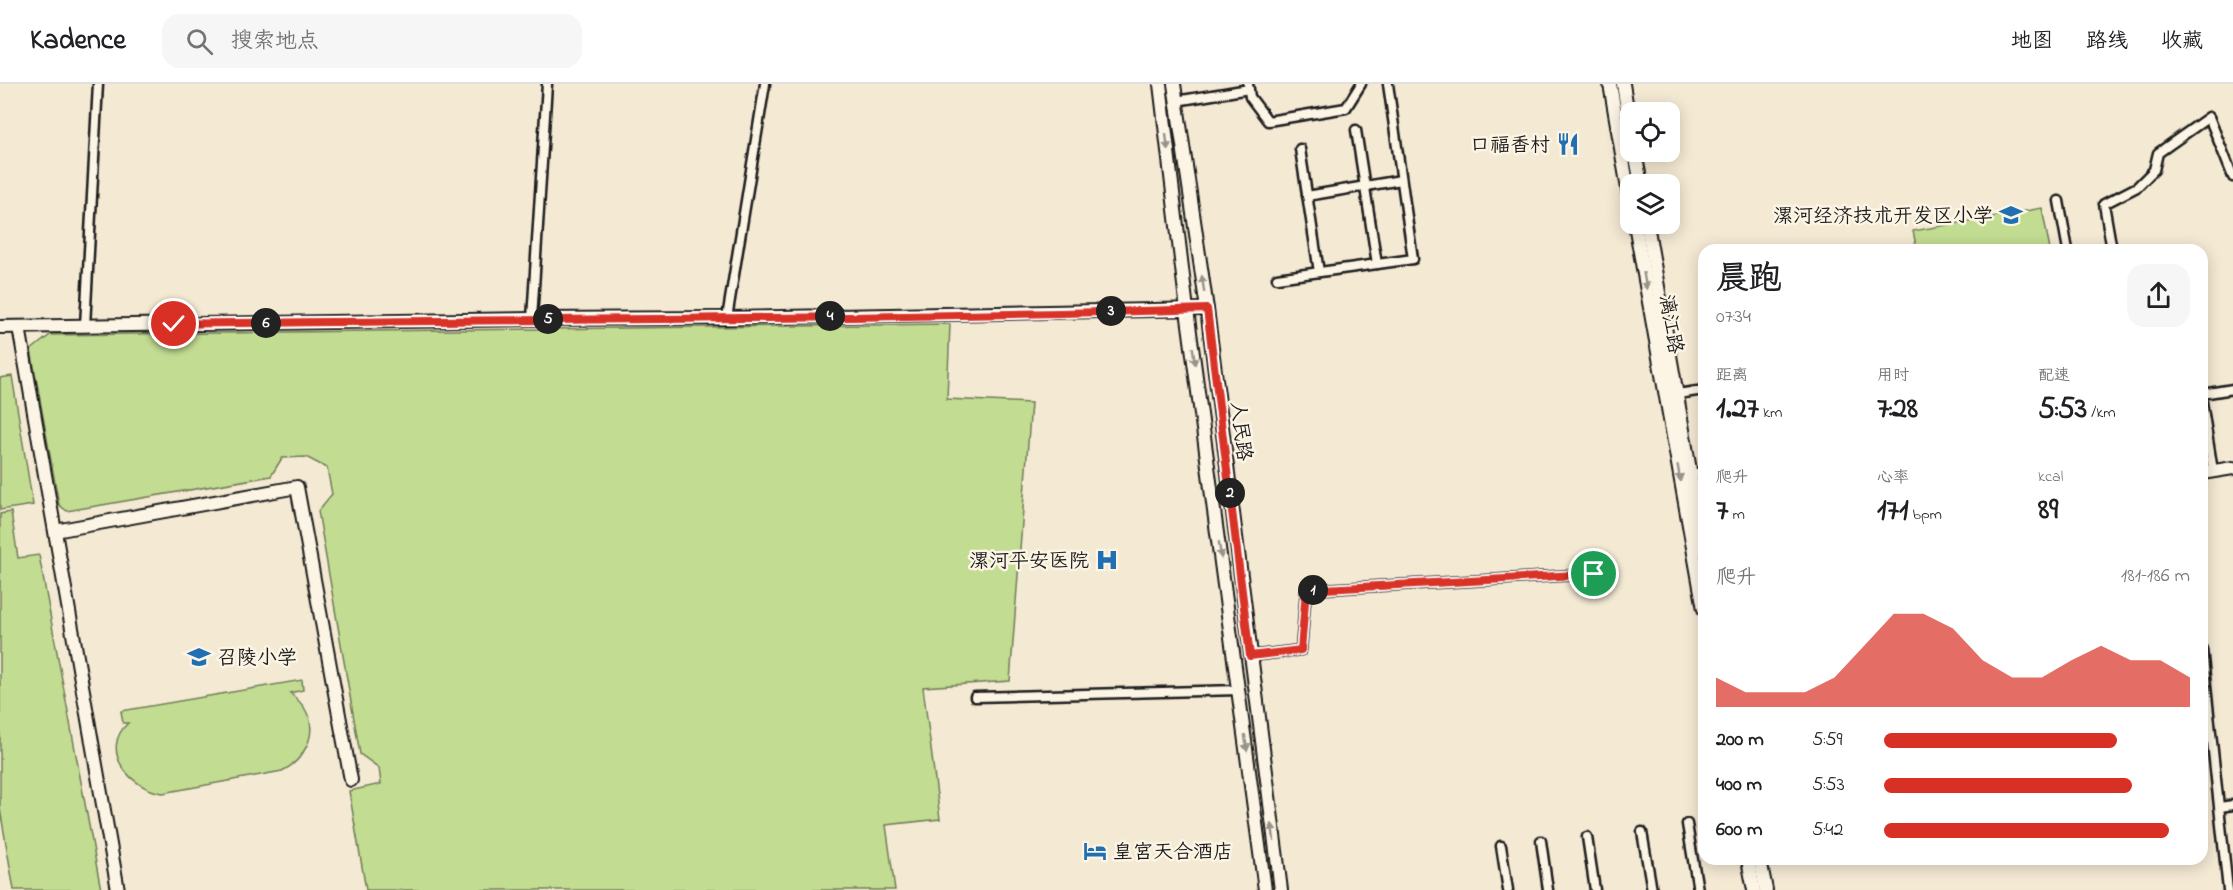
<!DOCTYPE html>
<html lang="zh">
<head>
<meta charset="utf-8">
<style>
  :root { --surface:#fff; --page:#f6f6f6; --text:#202124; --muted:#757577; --line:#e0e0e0; --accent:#d93025 }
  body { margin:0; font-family:"Indie Flower","LXGW WenKai TC",sans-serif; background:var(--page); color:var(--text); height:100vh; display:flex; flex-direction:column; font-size:22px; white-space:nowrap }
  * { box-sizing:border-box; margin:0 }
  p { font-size:20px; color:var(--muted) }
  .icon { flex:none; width:33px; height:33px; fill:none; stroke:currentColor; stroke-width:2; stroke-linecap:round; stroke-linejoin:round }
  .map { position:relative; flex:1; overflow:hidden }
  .sheet { position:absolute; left:1698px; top:160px; width:510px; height:621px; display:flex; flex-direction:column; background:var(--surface); border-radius:18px; box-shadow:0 3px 15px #0003 }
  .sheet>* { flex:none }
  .controls { position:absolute; left:1620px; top:18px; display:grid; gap:12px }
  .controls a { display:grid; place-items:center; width:60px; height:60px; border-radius:12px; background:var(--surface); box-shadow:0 3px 15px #0003; font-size:30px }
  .pin { position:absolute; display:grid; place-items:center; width:51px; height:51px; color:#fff; margin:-26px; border:3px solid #fff; border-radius:50%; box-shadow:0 2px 6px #0007 }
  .km { position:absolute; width:30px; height:30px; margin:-15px; border-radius:50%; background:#222; color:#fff; font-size:16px; line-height:30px; text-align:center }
  .round { display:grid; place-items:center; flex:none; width:63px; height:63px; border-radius:18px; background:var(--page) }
  .head { display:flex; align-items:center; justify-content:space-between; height:102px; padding:0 18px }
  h1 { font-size:33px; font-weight:800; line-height:45px }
  .metrics { display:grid; grid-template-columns:repeat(3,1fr); gap:9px; height:102px; padding:6px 18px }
  .metrics div { display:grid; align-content:center }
  .metrics b { font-size:30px; font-weight:800 }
  .metrics small { font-size:16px; font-weight:400 }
  .metrics p { font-size:16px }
  .chart { height:168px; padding:12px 18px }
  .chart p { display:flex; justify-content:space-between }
  .chart svg { width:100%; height:108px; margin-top:6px; fill:var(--accent); opacity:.7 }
  ul { padding:0 18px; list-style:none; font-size:20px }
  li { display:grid; grid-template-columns:96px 72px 1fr; align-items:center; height:45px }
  li i { height:15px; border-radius:8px; background:var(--accent) }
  header { display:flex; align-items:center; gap:36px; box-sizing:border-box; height:84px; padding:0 30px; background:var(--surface); border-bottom:2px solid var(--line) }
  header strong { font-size:28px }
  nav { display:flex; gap:33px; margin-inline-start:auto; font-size:21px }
  .search { width:420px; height:54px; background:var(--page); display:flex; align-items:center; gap:15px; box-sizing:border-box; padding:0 21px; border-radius:18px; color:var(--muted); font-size:22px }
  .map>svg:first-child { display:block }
</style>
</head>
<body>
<header>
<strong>Kadence</strong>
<div class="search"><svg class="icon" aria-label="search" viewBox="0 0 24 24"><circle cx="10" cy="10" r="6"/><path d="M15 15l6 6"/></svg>搜索地点</div>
<nav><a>地图</a><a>路线</a><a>收藏</a></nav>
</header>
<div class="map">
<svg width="2233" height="806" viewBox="0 0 2233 806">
  <rect width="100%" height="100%" fill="#f4e9d3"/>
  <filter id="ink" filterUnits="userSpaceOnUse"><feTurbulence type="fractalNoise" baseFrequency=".0167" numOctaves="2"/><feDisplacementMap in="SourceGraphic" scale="12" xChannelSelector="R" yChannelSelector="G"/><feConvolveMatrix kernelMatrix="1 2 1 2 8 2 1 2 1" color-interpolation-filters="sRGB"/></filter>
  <g filter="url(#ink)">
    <g fill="#c2dc92" stroke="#6f7c57" stroke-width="1.5">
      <path d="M2042 124 2050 166H1917L1913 147Z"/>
      <path d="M950 240 947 315 1031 319 1010 597 923 603 940 735 886 741 895 806H366L349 707 381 700 379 684 360 670 318 427 332 410 327 384 306 373 282 374 271 392 67 427 59 421 31 266 50 251Z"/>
      <path d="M12 292 33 421 0 426V294Z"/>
      <path d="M11 428 18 474 39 471 101 806H14L0 725V430Z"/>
      <path d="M302 596 303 606 290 609C296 614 303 620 306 627 319 650 303 677 282 687L163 709C131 705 98 667 128 639H123L121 627Z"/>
    </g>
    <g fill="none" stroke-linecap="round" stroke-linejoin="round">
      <g stroke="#1c1c1c" stroke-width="13">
        <g id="street">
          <path d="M1248 0 1250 13 1268 37 1346 24 1361 0"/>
          <path d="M1176 17 1249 5"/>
          <path d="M1356 46 1377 180"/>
          <path d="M1300 65 1319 188"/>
          <path d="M1307 112 1401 96"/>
          <path d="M2059 117 2068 166"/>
          <path d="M2112 166 2104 120 2137 103 2154 86 2158 69 2209 33 2233 93"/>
          <path d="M1277 194 1413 175 1388 0"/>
          <path d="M727 234 765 0"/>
          <path d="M532 235 547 0"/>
          <path d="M85 242 98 0"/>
          <path d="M2202 310 2233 305"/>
          <path d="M1671 311 1704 306"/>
          <path d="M2202 318 2213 387"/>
          <path d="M1691 390 1704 388"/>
          <path d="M2202 565 2228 806"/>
          <path d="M1250 572 1301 566 1306 506 1594 490"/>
          <path d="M975 613 1239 606"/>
          <path d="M2220 723 2233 721"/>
          <path d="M1687 740 1698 806"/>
          <path d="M1642 748 1652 806"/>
          <path d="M1587 753 1595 806"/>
          <path d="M1541 757 1548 806"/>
          <path d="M1501 762 1508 806"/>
        </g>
      </g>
      <g stroke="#1c1c1c" stroke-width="16">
        <g id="secondary">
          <path d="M1160 0 1187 226 1265 806"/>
          <path d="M1174 0 1207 225 1281 806"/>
          <path d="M1610 0 1630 117"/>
          <path d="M1623 0 1630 43"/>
          <path d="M1635 68 1641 100"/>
          <path d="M1635 140 1704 525"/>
          <path d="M1647 140 1704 466"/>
          <path d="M0 243 532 235 727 234 1207 225"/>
          <path d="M19 243 118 806"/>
          <path d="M2202 389 2233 384"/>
          <path d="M55 447 297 403 351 696"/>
          <path d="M1748 776 1754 806"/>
          <path d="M1760 776 1766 806"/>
        </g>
      </g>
      <use href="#street" stroke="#fcf5e5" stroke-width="8"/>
      <use href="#secondary" stroke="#fcf5e5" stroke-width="12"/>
    </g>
    <defs><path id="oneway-solid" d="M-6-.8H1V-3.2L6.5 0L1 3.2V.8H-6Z" transform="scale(1.5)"/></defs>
    <g fill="#97938b">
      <use href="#oneway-solid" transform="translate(1167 58) rotate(83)"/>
      <use href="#oneway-solid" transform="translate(1645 197) rotate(80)"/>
      <use href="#oneway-solid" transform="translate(1203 200) rotate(-98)"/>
      <use href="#oneway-solid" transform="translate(1194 272) rotate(82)"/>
      <use href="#oneway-solid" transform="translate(1679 389) rotate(80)"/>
      <use href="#oneway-solid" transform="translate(1220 466) rotate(82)"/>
      <use href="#oneway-solid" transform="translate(1246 659) rotate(82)"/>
      <use href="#oneway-solid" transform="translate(1273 748) rotate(-97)"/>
    </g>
  </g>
  <g fill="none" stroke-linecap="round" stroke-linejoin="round" filter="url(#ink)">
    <g stroke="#fff" stroke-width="12">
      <path id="route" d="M174 240C518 235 863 236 1207 225L1250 572 1301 566 1306 506 1594 490"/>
    </g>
    <use href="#route" stroke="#d93025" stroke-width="8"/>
  </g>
  <defs>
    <g id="restaurant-bare" transform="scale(1.8)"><path d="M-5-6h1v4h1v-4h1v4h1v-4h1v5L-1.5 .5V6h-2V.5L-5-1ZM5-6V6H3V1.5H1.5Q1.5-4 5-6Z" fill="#1f6fb2" stroke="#fcf5e5" stroke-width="2.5" paint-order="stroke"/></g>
    <g id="school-bare" transform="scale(1.8)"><path d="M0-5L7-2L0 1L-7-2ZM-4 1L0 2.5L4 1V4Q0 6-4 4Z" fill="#1f6fb2" stroke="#fcf5e5" stroke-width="2.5" paint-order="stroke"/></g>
    <g id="hospital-bare" transform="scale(1.8)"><path d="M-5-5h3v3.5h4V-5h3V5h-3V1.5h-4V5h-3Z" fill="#1f6fb2" stroke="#fcf5e5" stroke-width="2.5" paint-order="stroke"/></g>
    <g id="hotel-bare" transform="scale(1.8)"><path d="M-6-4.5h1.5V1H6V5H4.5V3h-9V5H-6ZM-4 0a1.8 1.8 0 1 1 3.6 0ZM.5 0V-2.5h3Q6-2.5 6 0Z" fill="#1f6fb2" stroke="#fcf5e5" stroke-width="2.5" paint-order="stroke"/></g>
  </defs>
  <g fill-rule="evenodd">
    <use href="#restaurant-bare" x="1568" y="60"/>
    <use href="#school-bare" x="2011" y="131"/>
    <use href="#hospital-bare" x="1107" y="476"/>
    <use href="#school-bare" x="199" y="573"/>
    <use href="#hotel-bare" x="1095" y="767"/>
  </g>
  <g text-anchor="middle" stroke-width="5" stroke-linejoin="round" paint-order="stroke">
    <g font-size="20" fill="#1c1c1c" stroke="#fcf5e5" text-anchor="end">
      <text x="1550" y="67">口福香村</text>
      <text x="1993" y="138">漯河经济技术开发区小学</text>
      <text x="1089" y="483">漯河平安医院</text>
      <text x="217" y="580" text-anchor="start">召陵小学</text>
      <text x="1113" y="774" text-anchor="start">皇宫天合酒店</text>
    </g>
    <g font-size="20" fill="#1c1c1c" stroke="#fcf5e5">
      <text transform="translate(1672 240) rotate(80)" y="7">漓江路</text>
      <text transform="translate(1242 347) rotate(83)" y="7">人民路</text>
    </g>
  </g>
</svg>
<div class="controls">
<a><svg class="icon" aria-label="locate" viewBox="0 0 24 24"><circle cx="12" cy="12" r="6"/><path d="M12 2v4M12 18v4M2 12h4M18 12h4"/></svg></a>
<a><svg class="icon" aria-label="layers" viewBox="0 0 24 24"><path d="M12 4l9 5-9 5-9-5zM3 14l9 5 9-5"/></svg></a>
</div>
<div class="pin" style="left:1594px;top:490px;background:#1e9e55"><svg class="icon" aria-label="arrive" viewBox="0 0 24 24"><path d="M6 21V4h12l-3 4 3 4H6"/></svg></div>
<div class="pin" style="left:174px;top:240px;background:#d93025"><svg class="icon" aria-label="check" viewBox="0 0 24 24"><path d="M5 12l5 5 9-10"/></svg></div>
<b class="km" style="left:1313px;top:506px">1</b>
<b class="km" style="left:1230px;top:409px">2</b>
<b class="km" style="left:1111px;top:227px">3</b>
<b class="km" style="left:830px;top:232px">4</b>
<b class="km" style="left:548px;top:235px">5</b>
<b class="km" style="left:266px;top:239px">6</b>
<section class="sheet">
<div class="head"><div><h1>晨跑</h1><p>07:34</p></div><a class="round"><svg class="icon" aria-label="share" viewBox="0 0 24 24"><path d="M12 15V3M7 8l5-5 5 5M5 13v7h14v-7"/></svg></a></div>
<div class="metrics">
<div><p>距离</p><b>1.27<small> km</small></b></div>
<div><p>用时</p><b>7:28</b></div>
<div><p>配速</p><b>5:53<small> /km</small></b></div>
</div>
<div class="metrics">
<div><p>爬升</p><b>7<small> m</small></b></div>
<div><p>心率</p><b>171<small> bpm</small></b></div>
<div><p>kcal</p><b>89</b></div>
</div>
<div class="chart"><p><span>爬升</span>181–186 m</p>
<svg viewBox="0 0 160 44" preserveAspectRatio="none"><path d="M0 44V32L10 38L20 38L30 38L40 32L50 19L60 6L70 6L80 12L90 25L100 32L110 32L120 25L130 19L140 25L150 25L160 32V44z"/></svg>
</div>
<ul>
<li><b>200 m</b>5:59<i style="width:76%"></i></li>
<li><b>400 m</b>5:53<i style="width:81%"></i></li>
<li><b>600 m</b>5:42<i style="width:93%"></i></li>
</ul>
</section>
</div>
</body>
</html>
